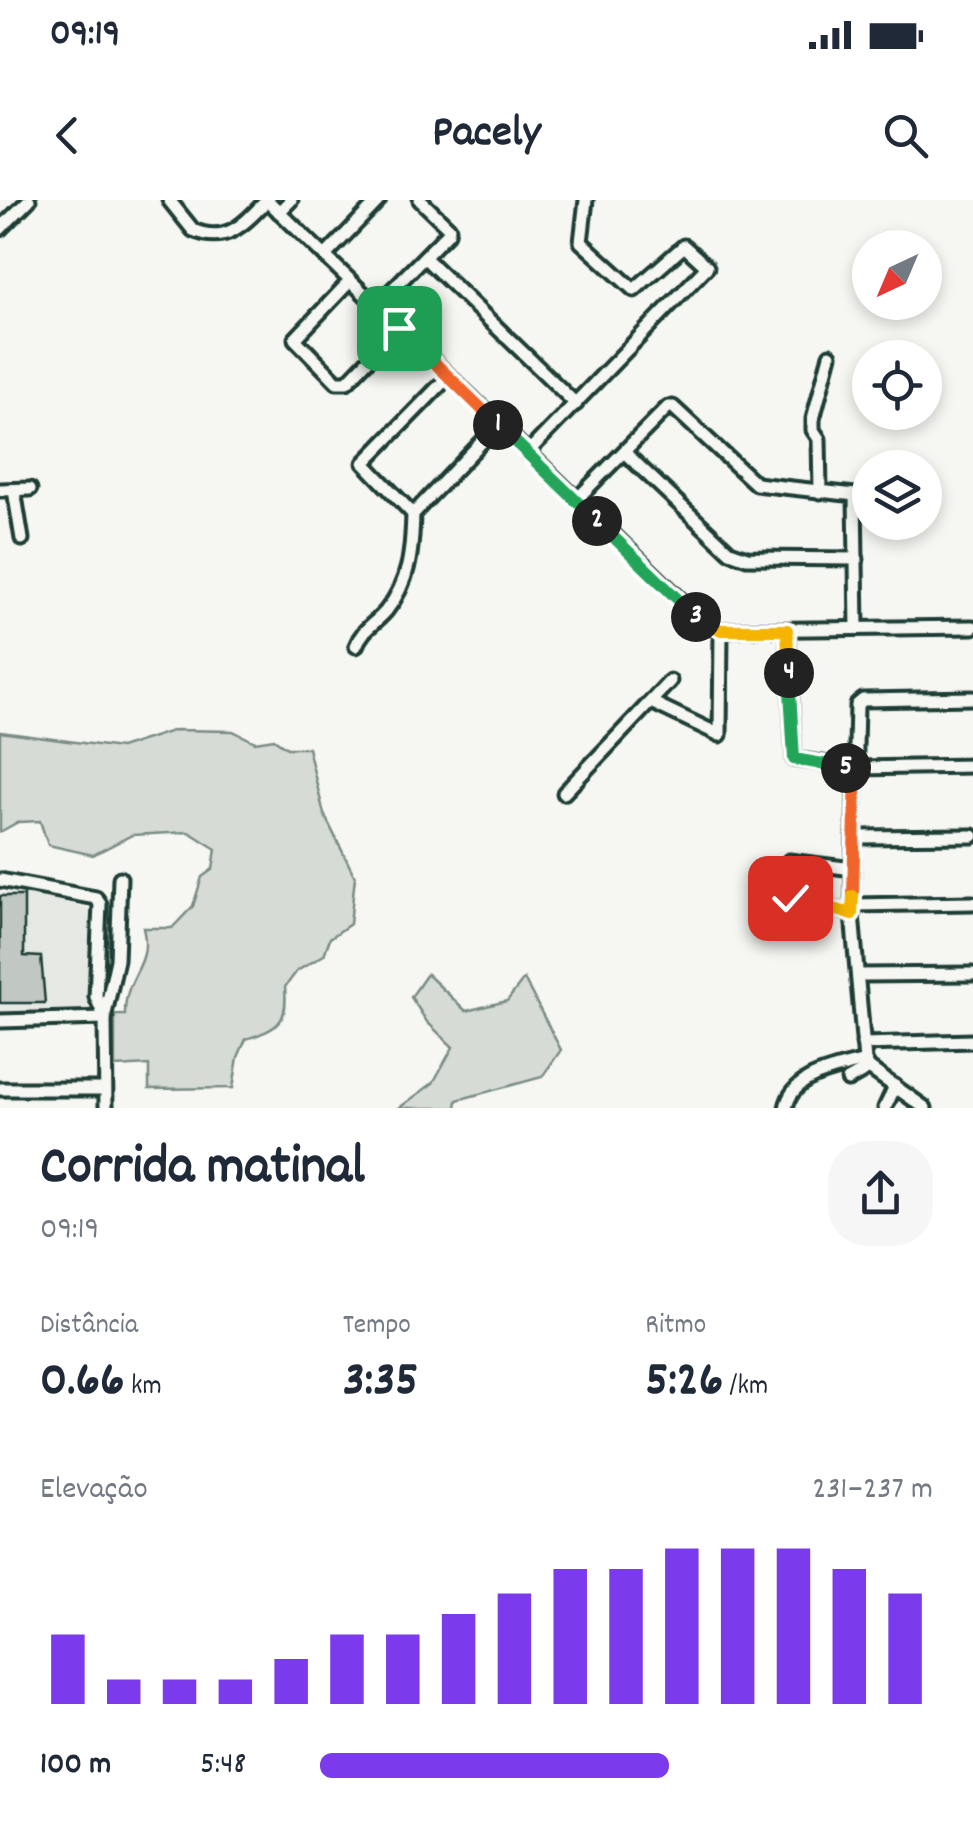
<!DOCTYPE html>
<html lang="pt">
<head>
<meta charset="utf-8">
<style>
  :root { --surface:#fff; --page:#f6f6f7; --text:#1f2937; --muted:#747a83; --accent:#7c3aed }
  body { margin:0; font-family:Dekko,sans-serif; background:var(--page); color:var(--text); height:100vh; display:flex; flex-direction:column; font-size:38px; white-space:nowrap }
  * { box-sizing:border-box; margin:0 }
  p { font-size:32px; color:var(--muted) }
  .icon { flex:none; width:55px; height:55px; fill:none; stroke:currentColor; stroke-width:2; stroke-linecap:round; stroke-linejoin:round }
  .map { position:relative; height:908px; overflow:hidden }
  .sheet { display:flex; flex-direction:column; background:var(--surface); flex:1 }
  .sheet>* { flex:none }
  .needle { width:65px; rotate:224deg }
  .fabs { position:absolute; left:852px; top:30px; display:grid; gap:20px }
  .fabs a { display:grid; place-items:center; width:90px; height:90px; border-radius:50%; background:var(--surface); box-shadow:0 5px 15px #0003; font-size:50px }
  .pin { position:absolute; display:grid; place-items:center; width:85px; height:85px; color:#fff; margin:-42px; border-radius:20px; box-shadow:0 5px 15px #0006 }
  .km { position:absolute; width:50px; height:50px; margin:-25px; border-radius:50%; background:#222; color:#fff; font-size:28px; line-height:50px; text-align:center }
  .round { display:grid; place-items:center; flex:none; width:105px; height:105px; border-radius:40px; background:var(--page) }
  .headline { display:flex; align-items:center; justify-content:space-between; height:170px; padding:0 40px }
  h1 { font-size:55px; font-weight:700; line-height:75px }
  .metrics { display:grid; grid-template-columns:repeat(3,1fr); gap:15px; height:170px; padding:10px 40px }
  .metrics div { display:grid; align-content:center }
  .metrics b { font-size:50px; font-weight:700 }
  .metrics small { font-size:28px; font-weight:400 }
  .metrics p { font-size:28px }
  .chart { height:280px; padding:20px 40px }
  .chart p { display:flex; justify-content:space-between }
  .chart svg { width:100%; height:180px; margin-top:10px; stroke:var(--accent); stroke-width:6 }
  ul { padding:0 40px; list-style:none; font-size:32px }
  li { display:grid; grid-template-columns:160px 120px 1fr; align-items:center; height:75px }
  li i { height:25px; border-radius:12px; background:var(--accent) }
  .status { display:flex; justify-content:space-between; align-items:center; height:70px; padding:0 50px; background:var(--surface); direction:ltr }
  .status svg { height:28px; fill:currentColor }
  header { display:flex; justify-content:space-between; align-items:center; height:130px; padding:0 40px; background:var(--surface); font-size:45px; font-weight:700 }
  .map>svg:first-child { display:block }
</style>
</head>
<body>
<div class="status"><b>09:19</b><svg viewBox="0 0 49 12"><path d="M0 12V9h3v3zM5 12V6h3v6zM10 12V3h3v9zM15 12V0h3v12zM26 1h20v11H26zM47 4h2v5h-2z"/></svg></div>
<header><svg class="icon" aria-label="back" viewBox="0 0 24 24"><path d="M15 5l-7 7 7 7"/></svg>Pacely<svg class="icon" aria-label="search" viewBox="0 0 24 24"><circle cx="10" cy="10" r="6"/><path d="M15 15l6 6"/></svg></header>
<div class="map">
<svg width="973" height="908" viewBox="0 0 973 908">
  <rect width="100%" height="100%" fill="#f6f6f2"/>
  <filter id="ink" filterUnits="userSpaceOnUse"><feTurbulence type="fractalNoise" baseFrequency=".01" numOctaves="2"/><feDisplacementMap in="SourceGraphic" scale="20" xChannelSelector="R" yChannelSelector="G"/><feConvolveMatrix kernelMatrix="1 2 1 2 8 2 1 2 1" color-interpolation-filters="sRGB"/></filter>
  <g filter="url(#ink)">
    <path fill="#e6e8e4" d="M25 692 95 710 94 814 0 816V693Z"/>
    <g fill="#d6dbd6" stroke="#7a8c85" stroke-width="2.5">
      <path d="M175 530 233 531 255 542 274 539 287 548H308L324 614 355 677 350 724 330 738 324 755 297 771 285 787C288 823 279 828 246 839L238 857 233 888 149 889V865L115 867V815H125C124 774 153 767 143 728H172L193 706 202 677 213 669 216 649 189 632 132 635 93 655 48 645 40 621 18 622 0 632V532L120 548Z"/>
      <path d="M427 774 466 811 507 801 524 779 561 850 542 877 457 900 456 908H399L433 883 453 847 427 822 411 797Z"/>
    </g>
    <path fill="#c1c8c3" stroke="#1f3d34" stroke-width="2.5" d="M0 696H24V756L41 757 45 803H0Z"/>
    <g fill="none" stroke-linecap="round" stroke-linejoin="round">
      <g stroke="#1f3d34" stroke-width="19">
        <g id="minor">
          <path d="M169 0 193 30C227 45 245 23 267 0"/>
          <path d="M267 0 709 427 721 430 973 427"/>
          <path d="M279 12 291 0"/>
          <path d="M0 29 29 0"/>
          <path d="M325 56 379 0"/>
          <path d="M425 58 576 204"/>
          <path d="M350 81 295 139 337 182H347L399 128"/>
          <path d="M376 106 448 33 449 28 420 0"/>
          <path d="M448 177 364 263 413 314 498 225"/>
          <path d="M624 252 730 352 747 358 857 359"/>
          <path d="M527 253 707 67 684 46 634 90 581 42 586 0"/>
          <path d="M0 290 30 289"/>
          <path d="M14 290 22 339"/>
          <path d="M820 292 819 239 813 230V219L830 155"/>
          <path d="M576 300 668 207H673L756 284 855 295 857 428"/>
          <path d="M787 430 794 559 856 568 973 566"/>
          <path d="M356 446C363 428 374 425 386 411 410 381 412 351 413 314"/>
          <path d="M651 502 720 535 721 430"/>
          <path d="M564 593 670 481"/>
          <path d="M855 637 973 636"/>
          <path d="M789 661 853 669"/>
          <path d="M0 680 96 698 100 704 96 797 105 818"/>
          <path d="M781 692 790 698 852 714"/>
          <path d="M852 705 973 703"/>
          <path d="M860 775 973 774"/>
          <path d="M105 814 117 760 120 678"/>
          <path d="M105 818 106 908"/>
          <path d="M0 821 105 818"/>
          <path d="M863 844 973 841"/>
          <path d="M848 880 869 868"/>
          <path d="M0 889H105"/>
          <path d="M786 908C792 874 837 869 865 861"/>
          <path d="M885 908 895 886"/>
          <path d="M925 908 869 868 865 861 852 714 857 505 863 500 973 498"/>
        </g>
      </g>
      <use href="#minor" stroke="#f6f6f2" stroke-width="11"/>
    </g>
  </g>
  <g fill="none" stroke-linecap="round" stroke-linejoin="round" filter="url(#ink)">
    <g stroke="#fff" stroke-width="20">
      <path id="split-1" d="M399 128 498 225"/>
    </g>
    <g stroke="#fff" stroke-width="20">
      <path id="split-2" d="M498 225 597 321"/>
    </g>
    <g stroke="#fff" stroke-width="20">
      <path id="split-3" d="M597 321 696 417"/>
    </g>
    <g stroke="#fff" stroke-width="20">
      <path id="split-4" d="M696 417 721 430H787L789 473"/>
    </g>
    <g stroke="#fff" stroke-width="20">
      <path id="split-5" d="M789 473 794 559 846 568"/>
    </g>
    <g stroke="#fff" stroke-width="20">
      <path id="split-6" d="M846 568H856L853 696"/>
    </g>
    <g stroke="#fff" stroke-width="20">
      <path id="split-7" d="M790 698 852 714 853 696"/>
    </g>
    <use href="#split-1" stroke="#f0652b" stroke-width="12"/>
    <use href="#split-2" stroke="#22a559" stroke-width="12"/>
    <use href="#split-3" stroke="#22a559" stroke-width="12"/>
    <use href="#split-4" stroke="#f5b400" stroke-width="12"/>
    <use href="#split-5" stroke="#22a559" stroke-width="12"/>
    <use href="#split-6" stroke="#f0652b" stroke-width="12"/>
    <use href="#split-7" stroke="#f5b400" stroke-width="12"/>
  </g>
</svg>
<div class="fabs">
<a><svg class="needle" viewBox="-14 -14 28 28"><path d="M0-13l5 13h-10z" fill="#e53935"/><path d="M0 13l5-13h-10z" fill="#747a83"/></svg></a>
<a><svg class="icon" aria-label="locate" viewBox="0 0 24 24"><circle cx="12" cy="12" r="6"/><path d="M12 2v4M12 18v4M2 12h4M18 12h4"/></svg></a>
<a><svg class="icon" aria-label="layers" viewBox="0 0 24 24"><path d="M12 4l9 5-9 5-9-5zM3 14l9 5 9-5"/></svg></a>
</div>
<div class="pin" style="left:399px;top:128px;background:#1e9e55"><svg class="icon" aria-label="arrive" viewBox="0 0 24 24"><path d="M6 21V4h12l-3 4 3 4H6"/></svg></div>
<div class="pin" style="left:790px;top:698px;background:#d93025"><svg class="icon" aria-label="check" viewBox="0 0 24 24"><path d="M5 12l5 5 9-10"/></svg></div>
<b class="km" style="left:498px;top:225px">1</b>
<b class="km" style="left:597px;top:321px">2</b>
<b class="km" style="left:696px;top:417px">3</b>
<b class="km" style="left:789px;top:473px">4</b>
<b class="km" style="left:846px;top:568px">5</b>
</div>
<section class="sheet">
<div class="headline"><div><h1>Corrida matinal</h1><p>09:19</p></div><a class="round"><svg class="icon" aria-label="share" viewBox="0 0 24 24"><path d="M12 15V3M7 8l5-5 5 5M5 13v7h14v-7"/></svg></a></div>
<div class="metrics">
<div><p>Distância</p><b>0.66<small> km</small></b></div>
<div><p>Tempo</p><b>3:35</b></div>
<div><p>Ritmo</p><b>5:26<small> /km</small></b></div>
</div>
<div class="chart"><p><span>Elevação</span>231–237 m</p>
<svg viewBox="0 0 160 44" preserveAspectRatio="none"><path d="M5 44V27M15 44V38M25 44V38M35 44V38M45 44V33M55 44V27M65 44V27M75 44V22M85 44V17M95 44V11M105 44V11M115 44V6M125 44V6M135 44V6M145 44V11M155 44V17"/></svg>
</div>
<ul>
<li><b>100 m</b>5:48<i style="width:57%"></i></li>
</ul>
</section>
</body>
</html>
